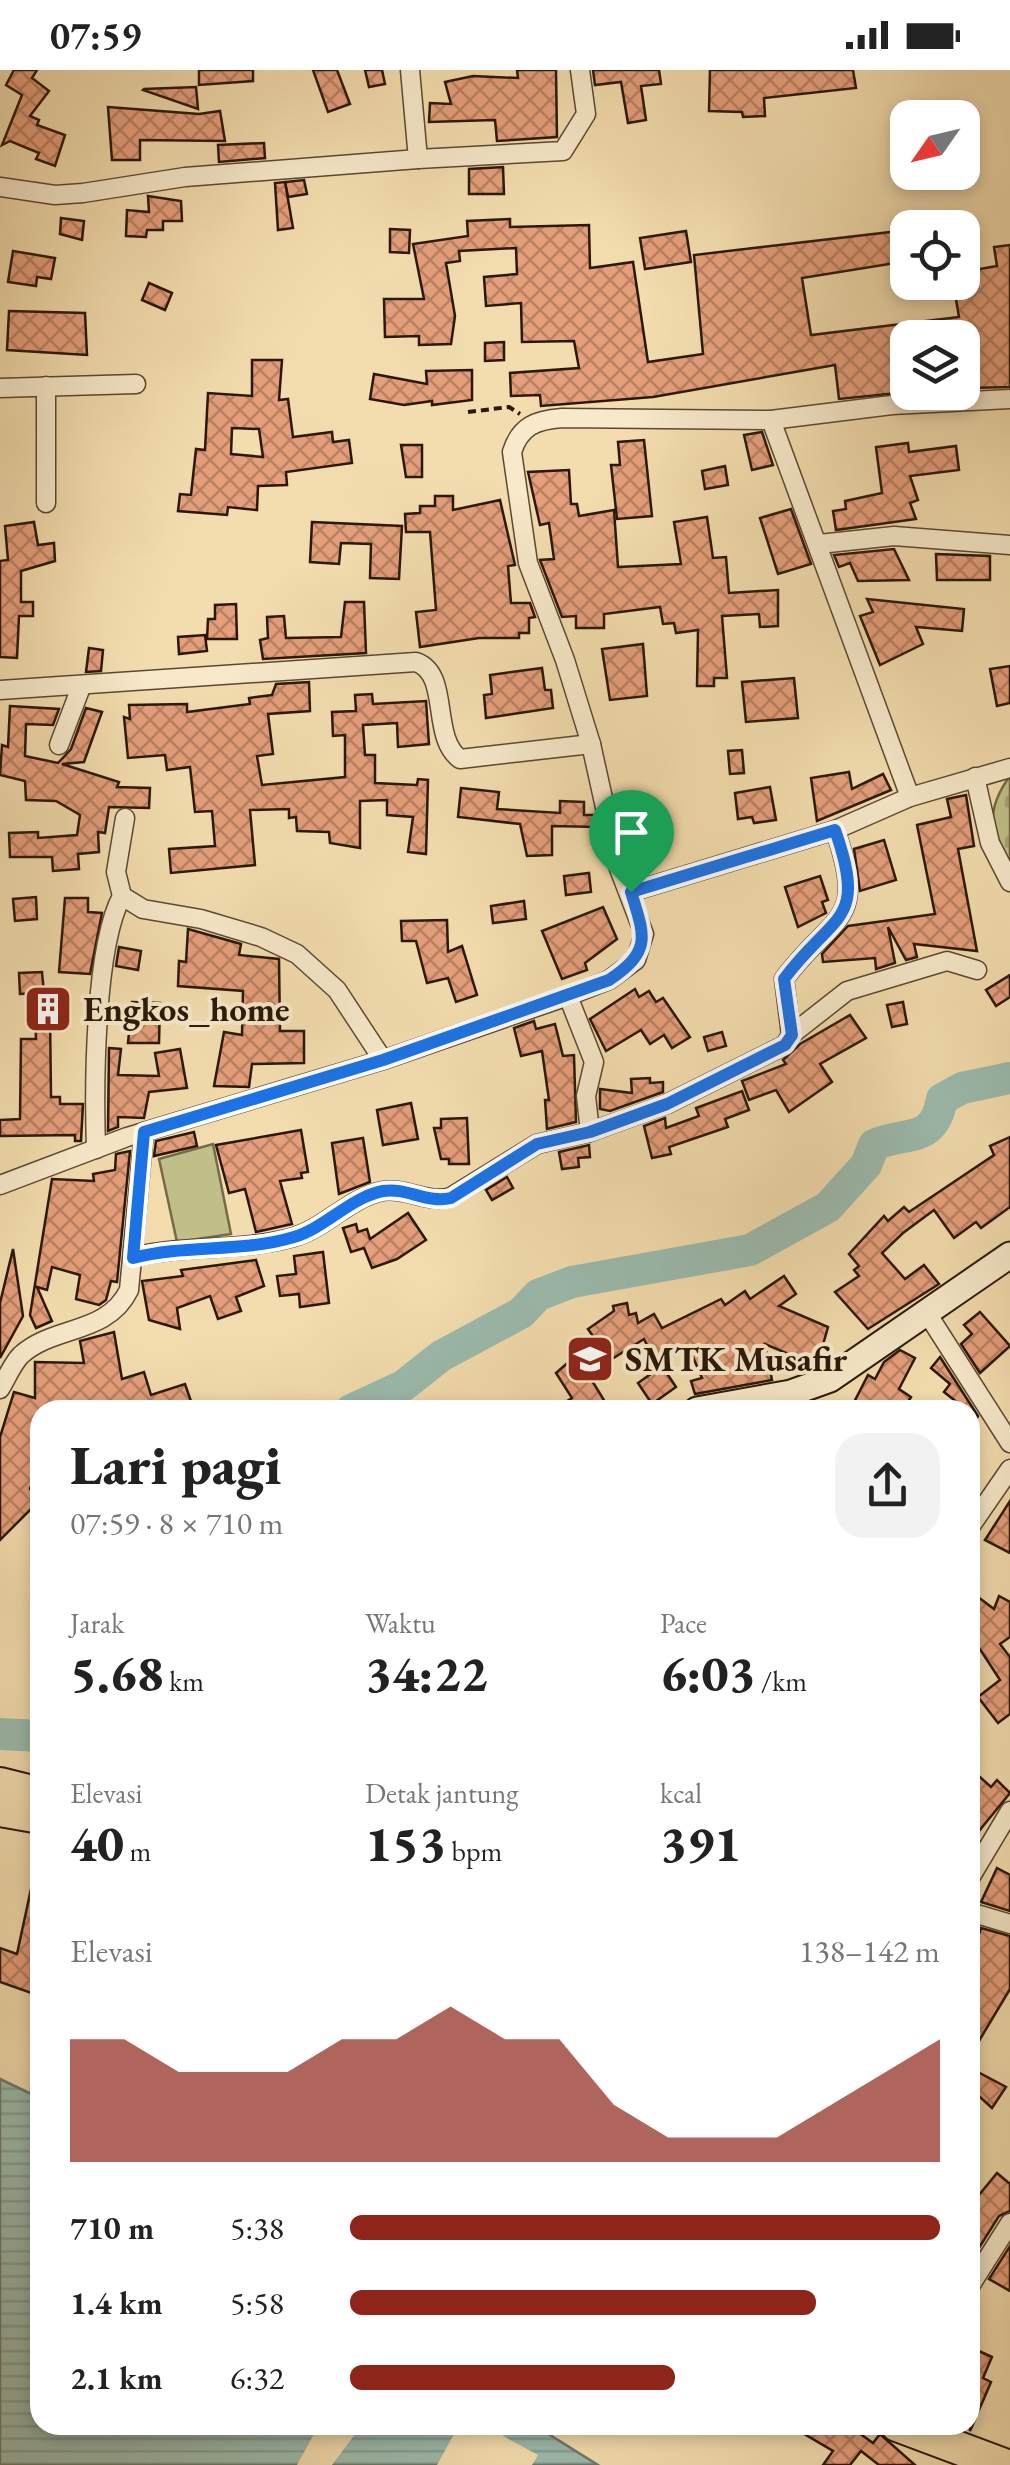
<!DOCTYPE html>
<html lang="id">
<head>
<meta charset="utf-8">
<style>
  :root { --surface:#fff; --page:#f2f2f2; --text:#222; --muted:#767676; --accent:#8f2418 }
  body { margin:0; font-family:"EB Garamond",serif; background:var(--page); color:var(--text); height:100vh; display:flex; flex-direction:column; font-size:38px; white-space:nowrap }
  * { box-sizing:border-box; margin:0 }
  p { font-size:32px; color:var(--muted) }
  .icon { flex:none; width:55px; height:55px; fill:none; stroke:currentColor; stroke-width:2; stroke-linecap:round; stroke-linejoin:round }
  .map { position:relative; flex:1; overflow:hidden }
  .sheet { position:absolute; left:30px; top:1330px; width:950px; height:1035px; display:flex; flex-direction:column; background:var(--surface); border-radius:30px; box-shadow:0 5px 15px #0003 }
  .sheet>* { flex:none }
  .needle { width:65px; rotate:236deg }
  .fabs { position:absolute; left:890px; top:30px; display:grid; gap:20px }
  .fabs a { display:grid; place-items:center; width:90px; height:90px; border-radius:20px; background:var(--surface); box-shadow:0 5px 15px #0003; font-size:50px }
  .pin { position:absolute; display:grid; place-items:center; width:85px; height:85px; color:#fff; margin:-102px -42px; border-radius:50% 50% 50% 0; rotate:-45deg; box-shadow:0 0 10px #0007 }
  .pin .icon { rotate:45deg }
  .round { display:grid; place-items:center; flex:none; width:105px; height:105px; border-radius:30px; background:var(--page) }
  .head { display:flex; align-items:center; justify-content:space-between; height:170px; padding:0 40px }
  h1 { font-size:55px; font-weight:800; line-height:75px }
  .figures { display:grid; grid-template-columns:repeat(3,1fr); gap:15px; height:170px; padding:10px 40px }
  .figures div { display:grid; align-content:center }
  .figures b { font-size:50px; font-weight:800 }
  .figures small { font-size:28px; font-weight:400 }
  .figures p { font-size:28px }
  .chart { height:280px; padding:20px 40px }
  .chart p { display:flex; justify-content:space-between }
  .chart svg { width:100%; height:180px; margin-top:10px; fill:var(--accent); opacity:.7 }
  ul { padding:0 40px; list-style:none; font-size:32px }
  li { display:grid; grid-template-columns:160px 120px 1fr; align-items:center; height:75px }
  li i { height:25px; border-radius:12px; background:var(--accent) }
  .status { display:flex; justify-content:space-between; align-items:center; height:70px; padding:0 50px; background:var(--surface); direction:ltr }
  .status svg { height:28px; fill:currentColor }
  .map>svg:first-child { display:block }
</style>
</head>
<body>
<div class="status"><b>07:59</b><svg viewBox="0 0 49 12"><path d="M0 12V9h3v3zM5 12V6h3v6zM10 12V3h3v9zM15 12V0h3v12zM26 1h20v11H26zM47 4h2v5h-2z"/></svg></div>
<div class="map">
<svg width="1010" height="2395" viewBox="0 0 1010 2395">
  <defs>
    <pattern id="cemetery-stones" width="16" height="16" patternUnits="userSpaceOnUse" patternTransform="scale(2.5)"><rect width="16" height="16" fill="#c0bf87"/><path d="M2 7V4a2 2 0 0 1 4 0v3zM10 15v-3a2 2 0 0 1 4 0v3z" fill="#a5a373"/></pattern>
    <pattern id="water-rules" width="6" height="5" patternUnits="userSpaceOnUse" patternTransform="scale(2.5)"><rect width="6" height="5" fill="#9bbbae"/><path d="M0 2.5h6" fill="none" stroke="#86a094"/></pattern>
    <pattern id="building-cross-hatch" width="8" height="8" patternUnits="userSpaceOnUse" patternTransform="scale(2.5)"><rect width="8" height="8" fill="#e59f7b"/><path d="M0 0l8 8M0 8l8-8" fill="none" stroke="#ba8163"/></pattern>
  </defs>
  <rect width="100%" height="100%" fill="#f3ddae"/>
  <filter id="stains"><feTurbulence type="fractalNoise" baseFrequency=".002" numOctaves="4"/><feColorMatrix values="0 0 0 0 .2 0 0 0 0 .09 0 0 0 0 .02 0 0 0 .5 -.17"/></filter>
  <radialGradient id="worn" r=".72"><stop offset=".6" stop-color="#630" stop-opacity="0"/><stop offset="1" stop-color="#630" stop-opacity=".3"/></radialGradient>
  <path fill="url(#cemetery-stones)" stroke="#756b48" stroke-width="2.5" d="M1010 706V809C994 767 981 745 1010 706Z"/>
  <path fill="#c0bf87" stroke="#756b48" stroke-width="2.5" d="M213 1074 231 1164 177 1172 159 1089Z"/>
  <path fill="url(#water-rules)" stroke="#6e796c" stroke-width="2.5" d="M0 2009 40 2028V2355H534L598 2395H0Z"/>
  <g fill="#f3ddae">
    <path d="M319 2355H362L332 2395H297Z"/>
    <path d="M459 2355H508L503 2366 538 2385 532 2395H437Z"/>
  </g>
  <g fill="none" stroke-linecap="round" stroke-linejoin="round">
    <g stroke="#9bbbae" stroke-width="32">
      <path d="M351 1340 403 1316 441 1286 521 1243 538 1225 572 1212 750 1180 828 1137 866 1095 874 1075C909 1060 933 1075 942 1029L962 1018 1010 1008"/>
      <path d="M0 1664 40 1666"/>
    </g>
  </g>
  <g fill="url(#building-cross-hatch)" stroke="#2a1709" stroke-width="2.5" fill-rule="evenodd">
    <path d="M14 0H37L32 8 49 21 30 46 39 50 37 55 65 65 55 96 36 89 39 83 10 71 2 75 22 25 6 15Z"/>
    <path d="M199 0H253V11L199 15Z"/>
    <path d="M313 0H337L350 34 328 42Z"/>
    <path d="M365 0H382L385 14 369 17Z"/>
    <path d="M517 0H556L557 67 497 71 495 50 429 52 430 33 451 34 445 12 473 6 518 8Z"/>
    <path d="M593 0H659L661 14 641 16 646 50 628 53 621 12 595 15Z"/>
    <path d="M710 0H853L856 18 764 28 765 46 743 47 742 42 709 41Z"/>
    <path d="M196 17 198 39 143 20 144 19Z"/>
    <path d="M108 37 199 44 220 41 225 71 140 70V90H112Z"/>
    <path d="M264 73 265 88 219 92 218 75Z"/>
    <path d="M503 97 504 124H469V99Z"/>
    <path d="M304 110 307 124 288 127 285 112Z"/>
    <path d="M285 112 293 158 278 160 275 113Z"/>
    <path d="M148 126 181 131 182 151H163V160H147L146 167 126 166 127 140 149 142Z"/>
    <path d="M61 148 84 151 82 170 60 164Z"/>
    <path d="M510 149V157L589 155 590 198 633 192 648 292 703 284 694 185 908 160V191L802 208 811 265 959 247 953 212H962V202L997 196 994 177 1010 175V317L971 318 962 268H908V322L839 329 835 295 653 327 541 336 540 325 511 326 510 303 579 298 574 271 522 272 521 233 486 236 484 207 517 204 516 178 459 181 460 191 446 193 455 246 451 274 419 275V266L385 267 384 229H424L413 174 468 166 467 151Z"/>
    <path d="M390 159 410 160 409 183 390 182Z"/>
    <path d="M686 161 691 192 645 199 640 168Z"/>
    <path d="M13 181 55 188 51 209 37 207 36 216 8 212Z"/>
    <path d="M149 213 172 223 165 240 142 230Z"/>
    <path d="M9 241 85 243 87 285 7 280Z"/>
    <path d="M504 272V290L485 291V273Z"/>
    <path d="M252 290H282L279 330 288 329 293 367 332 362 333 372 349 370 352 393 286 402 287 415 258 416 257 440 228 437 227 445 178 441 180 424 191 425 196 379 205 380 208 323 252 326ZM232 358 259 359 263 387 231 384Z"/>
    <path d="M472 300V330L432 335V331L404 335 370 329 374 304 427 314 426 301Z"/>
    <path d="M762 362 773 395 752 400 744 365Z"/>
    <path d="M644 370 652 446 617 449 611 395H620L618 372Z"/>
    <path d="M908 373 909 382 956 376 959 400 910 406 918 430 910 433 916 449 836 460 833 441 846 439 845 431 882 423 876 377Z"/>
    <path d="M401 375H422V407H406Z"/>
    <path d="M725 396 728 415 705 419 702 401Z"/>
    <path d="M569 400 571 434H577L579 446 614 440 618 497 681 494 674 452 707 447 713 488 726 487 729 523 778 520V556L760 557 759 544 722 546 727 608H714V616H697L698 560 676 563 674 553 663 554 660 537 604 544V558H576V546L562 547 540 490 554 489 549 453 540 455 528 402Z"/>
    <path d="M435 426H453V440L500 430 515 495 508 496 511 533H530L535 547 529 548V563H519V568H479L420 577 416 542 436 540 430 462H406L405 444 420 443V436H435Z"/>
    <path d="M791 439 811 494 778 504 760 448Z"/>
    <path d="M34 452 38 475 54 473 55 491 21 501V532H33V546H19L17 588 0 587V491L8 490 5 456Z"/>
    <path d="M312 452 402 456 399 509 370 508 371 474 341 473 339 494 310 492Z"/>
    <path d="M894 479 909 510 858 511 850 493 839 497 834 485Z"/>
    <path d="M936 484 990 486V510H937Z"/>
    <path d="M867 529 964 539 962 561 916 557 923 574 880 595 860 546 873 542Z"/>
    <path d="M345 532H364L366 583 263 589 260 570 268 568 267 547 284 546 286 568 341 567Z"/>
    <path d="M236 534 237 569H207L208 549H215V535Z"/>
    <path d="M205 565 207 581 179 584 178 567Z"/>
    <path d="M643 574 647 626 610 630 602 579Z"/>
    <path d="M89 578 103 580 101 601 86 602Z"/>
    <path d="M1010 596V633L997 636 990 599Z"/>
    <path d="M542 598 545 620H551L553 638 486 648 484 625 492 624 490 605Z"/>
    <path d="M794 608 798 648 746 652 742 612Z"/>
    <path d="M309 612 310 641 268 644 273 684 257 686 262 715 345 707V665L333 666 332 642 356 641 355 625 372 624 373 634 426 631 429 674 398 677 397 653 363 655 365 685H375V713L417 715 418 709 428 710 426 784 408 782 413 747 387 745V730L360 731V778L330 773 329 762 297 761 296 747 289 748V739L250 740 255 795 171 803 169 779 215 776 212 741 195 742 190 697 167 700 165 685 128 688 124 647 130 649 129 635 187 634V642L250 634 249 628 272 625 276 614Z"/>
    <path d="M10 636 59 639 53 655 26 654 25 686 58 693 71 679 86 638 102 642 84 692 62 694 119 712 117 717 150 718 149 738 109 737 105 763 98 762 99 782 78 784 79 799 53 801 52 787H10L9 763 38 762V768L77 765 80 745 56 731 26 730 25 711 0 705 2 675 8 677Z"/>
    <path d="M742 680 744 703 730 704 728 681Z"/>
    <path d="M849 702 852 719 883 704 891 720 817 751 811 708Z"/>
    <path d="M770 717 776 750 754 753 752 747 738 749 735 723Z"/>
    <path d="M461 718 499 722 497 739 560 743V731L584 732V745H594L597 757 552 756V785L527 786 520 754 458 747Z"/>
    <path d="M966 725 974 776 958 779 977 881 914 874 917 887 906 890 888 857 895 893 876 899 875 888 823 892 822 884 848 856 935 844 917 755 951 747 947 729Z"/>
    <path d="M884 770 896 810 860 821 854 779Z"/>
    <path d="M589 803 591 822 566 825 564 806Z"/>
    <path d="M820 806 828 830 822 832 826 843 798 857 785 817Z"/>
    <path d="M36 827 37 849 15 851 13 829Z"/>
    <path d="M65 828H88V842L102 843 90 904 59 902Z"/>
    <path d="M524 831 526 849 493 853 491 836Z"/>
    <path d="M603 837 617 869 585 893 587 900 562 909 542 861Z"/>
    <path d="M447 850 448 882 462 876 477 925 456 932 448 908 427 913 416 871H402L401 851Z"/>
    <path d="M188 859 241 874 239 885 279 889 280 961H304V993L252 994 249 1017 214 1016 224 962 242 965 243 921 178 916 179 891 186 892Z"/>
    <path d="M119 877 141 881 138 900 116 896Z"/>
    <path d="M42 902 44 923 20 924 19 903Z"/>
    <path d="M1010 905V927L996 936 986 920Z"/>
    <path d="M635 919 639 927 649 921 656 932 663 928 690 967 672 978 664 965 650 974 641 960 606 981 590 949Z"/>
    <path d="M132 932 160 933 159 973H128Z"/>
    <path d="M903 932 907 954 892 957 887 935Z"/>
    <path d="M35 944H50L51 1027H60V1034H83L81 1071H75V1065L0 1066V1050L20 1049 21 969H36Z"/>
    <path d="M850 945 866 968 820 994 832 1012 789 1042 776 1020 749 1030 742 1011 786 994 783 990 800 974Z"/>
    <path d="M534 951 536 959 555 954 563 986 574 985 576 1052 547 1059 545 1030H549L542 981 521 986 514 958Z"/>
    <path d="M722 962 726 976 708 981 704 967Z"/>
    <path d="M109 978 121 979 118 1005 159 1006 155 983 180 979 187 1018 149 1022 144 1048 118 1047V1057L108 1061Z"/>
    <path d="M650 1008V1013L663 1012V1022L610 1041 600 1039V1019L632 1023 631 1009Z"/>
    <path d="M742 1021 749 1040 725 1049 728 1057 669 1077 671 1084 652 1088 644 1056 665 1048 666 1058 699 1046 696 1038Z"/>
    <path d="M411 1033 418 1069 383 1075 377 1040Z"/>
    <path d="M467 1048 469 1094H449V1089H441L434 1058H441V1049Z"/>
    <path d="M301 1060 308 1102 301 1103 302 1108 280 1111 292 1154 256 1162 245 1119 229 1123 216 1075Z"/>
    <path d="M194 1062 197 1076 154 1086 156 1071Z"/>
    <path d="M1010 1067V1137L981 1158 976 1152 954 1168 934 1140 903 1163 882 1183 905 1209 924 1195 939 1214 868 1259 835 1222 859 1206 854 1200 859 1196 849 1184 884 1146 888 1151 904 1137 909 1142 994 1085 990 1076Z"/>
    <path d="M363 1068 370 1112 339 1124 332 1073Z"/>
    <path d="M589 1075 590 1087 578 1088 579 1097 562 1099 559 1082Z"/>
    <path d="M130 1081 117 1212 111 1211 106 1230 99 1235 76 1229 80 1205 52 1197 47 1220 37 1217 52 1251 36 1258 30 1245 52 1109 94 1111 93 1104 115 1100 116 1084Z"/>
    <path d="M507 1107 513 1118 492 1130 486 1120Z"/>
    <path d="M408 1143 426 1170 397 1189 372 1198 364 1178 351 1182 343 1158 356 1154 358 1162 367 1159 370 1169Z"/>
    <path d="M13 1179 23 1246 0 1288V1233Z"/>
    <path d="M323 1182 329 1233 300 1237 299 1224 280 1226 277 1206 296 1204 294 1186Z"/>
    <path d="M256 1190 264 1216 236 1227 241 1241 218 1249 210 1226 177 1238 180 1259 149 1250 142 1211 183 1206 181 1200Z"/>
    <path d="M784 1206 796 1224 779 1236 828 1257 817 1296 765 1274 772 1310 695 1324 691 1311 702 1308 689 1278 656 1294 644 1269 604 1294 606 1299 591 1309 610 1340H552L572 1328 556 1303 595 1269 588 1259 614 1241 613 1236 627 1233 629 1245 636 1243 638 1253 654 1244 662 1258 721 1229 725 1235 745 1221 750 1229Z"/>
    <path d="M980 1242 1010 1276 980 1303 961 1274 972 1264 964 1255Z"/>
    <path d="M114 1262 122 1309 144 1302 151 1325 185 1314 193 1337 40 1340V1386L30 1419 40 1430 0 1470V1367L14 1322 35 1328V1292L84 1293 80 1271Z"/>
    <path d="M900 1280 915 1288 899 1319 911 1327 903 1340H850L868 1305 875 1309 884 1292Z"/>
    <path d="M940 1287 978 1346 977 1348 944 1322 950 1314 931 1298Z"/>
    <path d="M662 1296 676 1317 652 1334 638 1313Z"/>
    <path d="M1010 1431V1483L985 1470Z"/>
    <path d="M970 1521 994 1539 999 1526 1010 1532V1567L1000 1574 1010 1587V1644L998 1653 978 1627 1000 1610 970 1564Z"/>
    <path d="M970 1698 991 1717 997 1710 1010 1723 970 1772Z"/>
    <path d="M997 1798 1010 1805V1841L981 1832Z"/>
    <path d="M34 1805H40V1926L0 1912V1878L17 1884Z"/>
    <path d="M981 1858 1010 1866V1919L970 1986V1890Z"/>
    <path d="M976 2001 1006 2017 992 2038 970 2018Z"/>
    <path d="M997 2103 1010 2114V2141L999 2146 972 2189 970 2136Z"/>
    <path d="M1010 2176V2221L989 2209Z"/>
    <path d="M970 2277 992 2287 983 2308 991 2312 970 2361Z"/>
    <path d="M789 2355H848L873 2373 880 2364 915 2395H879L861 2381 850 2395H823L833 2381Z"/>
  </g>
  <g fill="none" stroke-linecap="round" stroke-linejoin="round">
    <g stroke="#5c4832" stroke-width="21">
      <g id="street">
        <path d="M410 0 418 89 563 81 586 44 580 0"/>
        <path d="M0 117 55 125 83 123 185 107 418 89"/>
        <path d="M0 318 136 314"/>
        <path d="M46 433V316"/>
        <path d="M819 474 894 466 1010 475"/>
        <path d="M0 620 416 592C451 604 430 667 460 689L591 674"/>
        <path d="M59 675 81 617"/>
        <path d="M975 707 990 773 1010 812"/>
        <path d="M910 727 1010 698"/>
        <path d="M125 748 116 802 122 826 143 839 201 849 261 867 297 884 337 920 383 990"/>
        <path d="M631 822 835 760 910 727 771 350"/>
        <path d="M568 926 594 992 586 1026 590 1062"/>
        <path d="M791 965 847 921 947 891 977 900"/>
        <path d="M96 1079C94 1019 94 877 122 826"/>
        <path d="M0 1115 127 1067 383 990 568 926 609 910 636 890 644 864 618 796 591 674 565 590 528 493 512 382C520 356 536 350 562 348L771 350 892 335 1010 329"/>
        <path d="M133 1187C186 1174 241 1182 294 1167 325 1158 351 1127 383 1121 406 1117 428 1134 451 1127L537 1074 590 1062 667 1034 785 975 791 965 784 909C834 842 868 855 835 760"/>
        <path d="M925 1240 1010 1373"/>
        <path d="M0 1319C7 1308 12 1294 21 1285 54 1255 107 1265 129 1220L144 1062"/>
        <path d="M970 1457 1010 1399"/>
        <path d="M970 1808 1010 1741"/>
        <path d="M970 1842 1010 1854"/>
        <path d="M970 2216 1010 2153"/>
      </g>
    </g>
    <g stroke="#2a1709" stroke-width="29">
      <path id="secondary" d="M697 1340 791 1323 830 1309 1010 1185"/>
    </g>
    <g stroke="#2a1709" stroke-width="36">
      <g id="highway">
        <path d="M0 1714 40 1724"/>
        <path d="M0 1740 40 1747"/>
        <path d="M897 2355 1004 2395"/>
      </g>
    </g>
    <path stroke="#2a1709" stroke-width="4" stroke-dasharray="8 5" stroke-linecap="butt" d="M468 342 509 337 520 344"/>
    <use href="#street" stroke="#f7e9ca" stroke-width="18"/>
    <use href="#secondary" stroke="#f7e9ca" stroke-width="25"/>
    <use href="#highway" stroke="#f3ddae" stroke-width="32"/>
  </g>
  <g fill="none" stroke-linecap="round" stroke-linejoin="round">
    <g stroke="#fff" stroke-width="20">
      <path id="route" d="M835 760C868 854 834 842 784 909L792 965 785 975 667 1034 590 1062 537 1074 451 1128C428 1134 406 1117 383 1121 351 1127 325 1158 294 1167 241 1183 186 1174 133 1188L144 1062 383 990 609 910C652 881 645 867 631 822Z"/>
    </g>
    <use href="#route" stroke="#1a73e8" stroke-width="12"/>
  </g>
  <defs>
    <g id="building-square" transform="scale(2.5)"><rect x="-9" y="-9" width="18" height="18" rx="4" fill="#8f2418" stroke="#f7e9ca"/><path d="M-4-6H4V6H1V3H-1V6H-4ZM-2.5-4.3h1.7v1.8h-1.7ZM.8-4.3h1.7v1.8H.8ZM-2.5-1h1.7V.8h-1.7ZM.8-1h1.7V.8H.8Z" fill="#fff"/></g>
    <g id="school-square" transform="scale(2.5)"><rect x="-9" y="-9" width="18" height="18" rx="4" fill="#8f2418" stroke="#f7e9ca"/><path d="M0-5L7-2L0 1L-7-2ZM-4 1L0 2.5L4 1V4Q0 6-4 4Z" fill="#fff"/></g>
  </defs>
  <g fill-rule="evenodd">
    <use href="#building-square" x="48" y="939"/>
    <use href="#school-square" x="590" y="1289"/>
  </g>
  <g text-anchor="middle" stroke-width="8" stroke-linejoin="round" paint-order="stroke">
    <g font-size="35" font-weight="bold" fill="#2a1709" stroke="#f7e9ca" text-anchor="start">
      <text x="83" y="951">Engkos_home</text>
      <text x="625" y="1301">SMTK Musafir</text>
    </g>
  </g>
  <rect width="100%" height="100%" filter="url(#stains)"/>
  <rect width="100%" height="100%" fill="url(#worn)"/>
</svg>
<div class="fabs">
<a><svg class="needle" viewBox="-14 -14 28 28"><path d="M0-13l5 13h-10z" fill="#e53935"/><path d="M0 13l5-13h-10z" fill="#767676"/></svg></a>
<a><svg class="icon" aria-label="locate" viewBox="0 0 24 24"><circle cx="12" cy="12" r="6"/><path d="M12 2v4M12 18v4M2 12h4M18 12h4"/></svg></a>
<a><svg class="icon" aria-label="layers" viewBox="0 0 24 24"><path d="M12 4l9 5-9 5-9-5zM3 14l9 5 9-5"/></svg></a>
</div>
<div class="pin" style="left:631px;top:822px;background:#1e9e55"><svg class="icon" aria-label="arrive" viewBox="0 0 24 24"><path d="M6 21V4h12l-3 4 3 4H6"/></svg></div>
<section class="sheet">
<div class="head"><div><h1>Lari pagi</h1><p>07:59 · 8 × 710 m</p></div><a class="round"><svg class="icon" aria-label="share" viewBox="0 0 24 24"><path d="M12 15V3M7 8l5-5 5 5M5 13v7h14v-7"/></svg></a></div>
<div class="figures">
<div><p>Jarak</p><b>5.68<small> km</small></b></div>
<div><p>Waktu</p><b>34:22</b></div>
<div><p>Pace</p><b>6:03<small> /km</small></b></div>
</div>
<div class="figures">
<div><p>Elevasi</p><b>40<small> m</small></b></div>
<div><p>Detak jantung</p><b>153<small> bpm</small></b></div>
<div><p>kcal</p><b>391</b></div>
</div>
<div class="chart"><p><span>Elevasi</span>138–142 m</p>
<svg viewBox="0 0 160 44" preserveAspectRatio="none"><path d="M0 44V14L10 14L20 22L30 22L40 22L50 14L60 14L70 6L80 14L90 14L100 30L110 38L120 38L130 38L140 30L150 22L160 14V44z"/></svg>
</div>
<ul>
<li><b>710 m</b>5:38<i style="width:100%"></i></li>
<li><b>1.4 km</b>5:58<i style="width:79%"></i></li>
<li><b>2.1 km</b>6:32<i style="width:55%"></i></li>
</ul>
</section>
</div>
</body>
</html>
